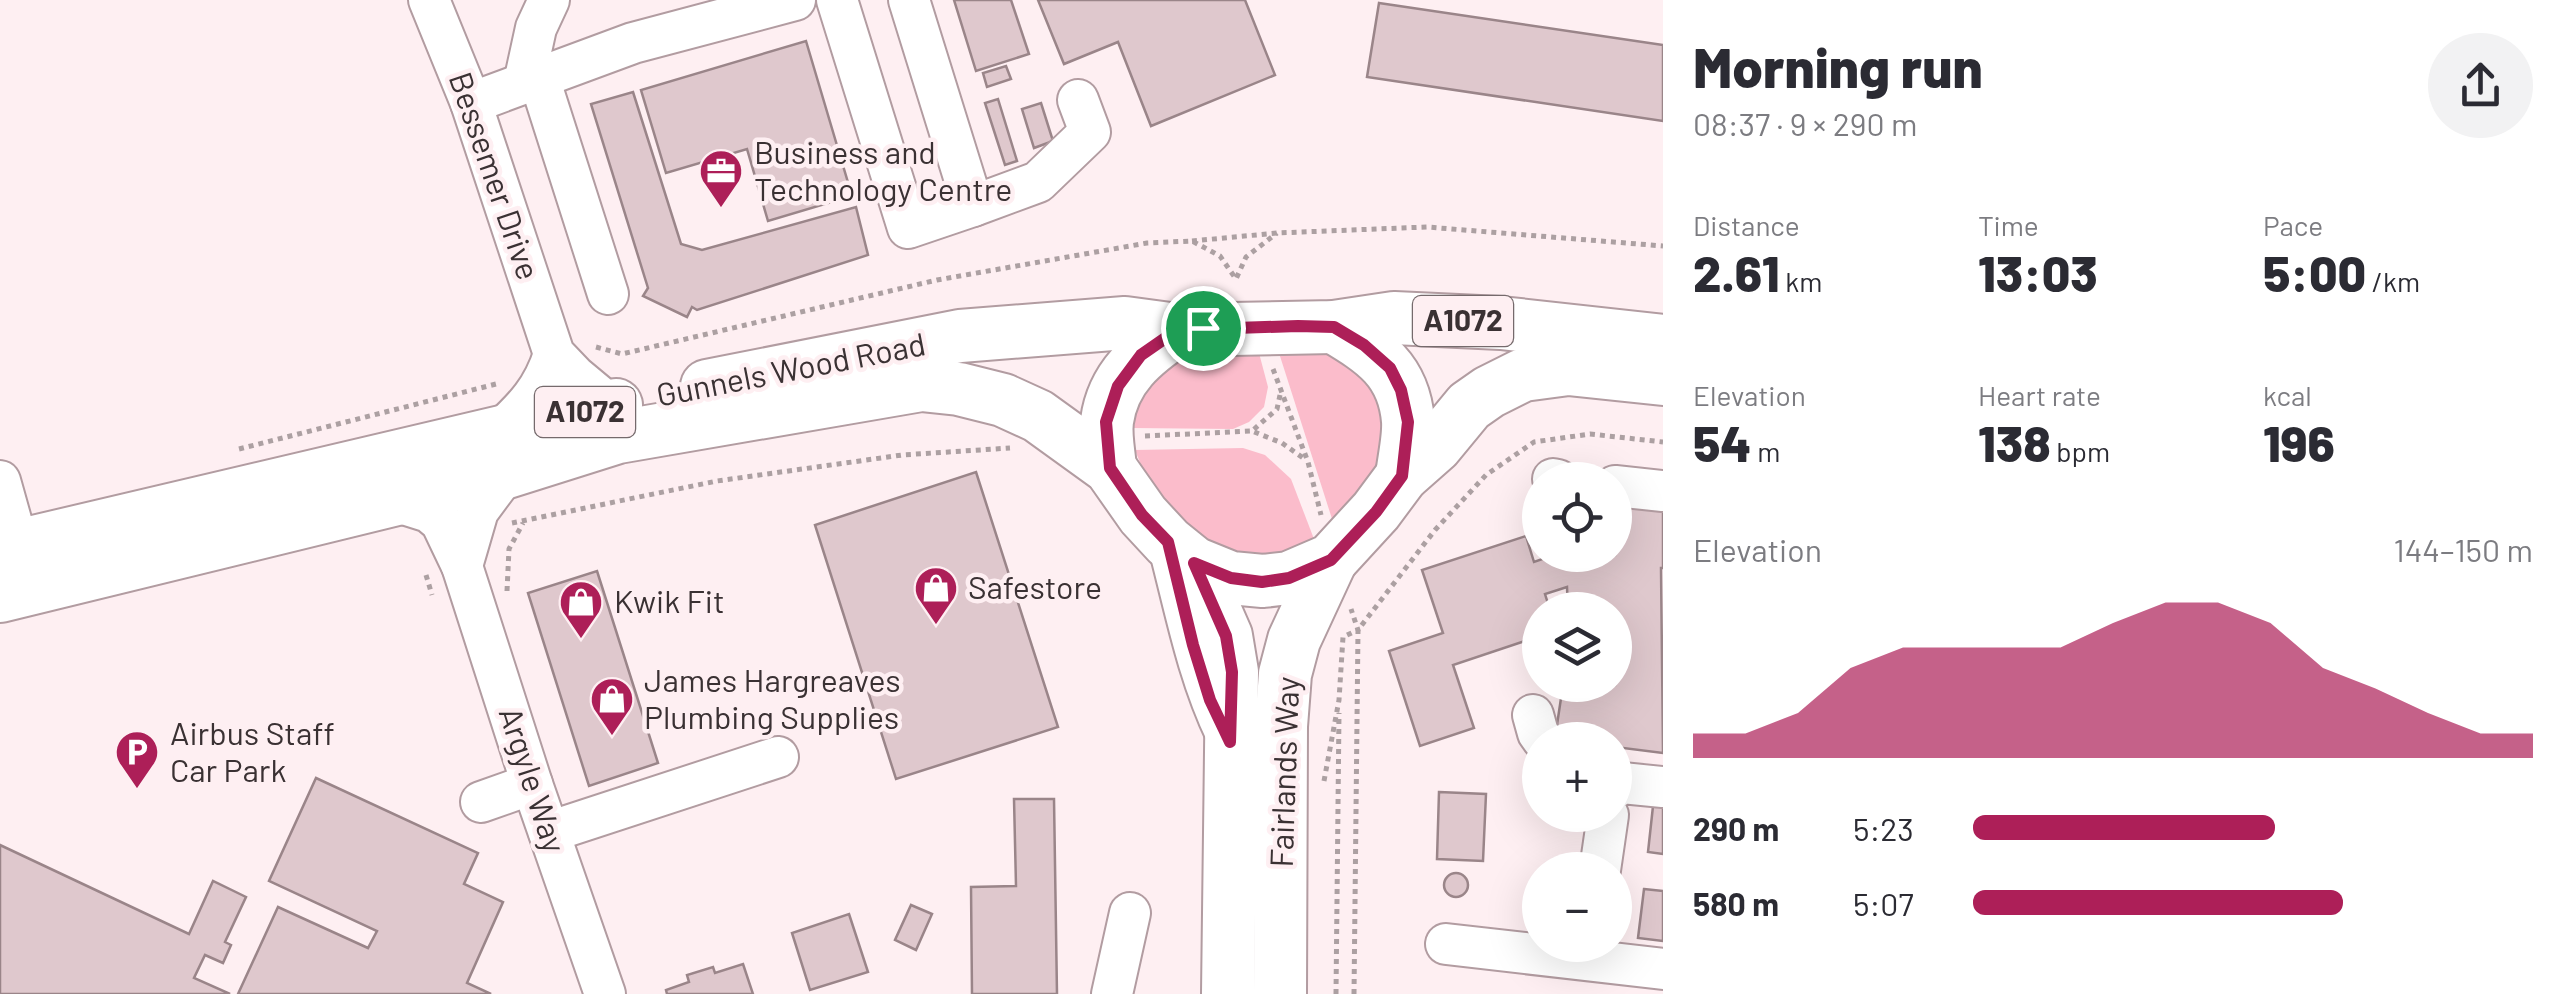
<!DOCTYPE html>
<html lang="en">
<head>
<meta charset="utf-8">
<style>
  :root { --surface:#fff; --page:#f2f2f3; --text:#2b2b33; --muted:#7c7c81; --accent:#ad1f58 }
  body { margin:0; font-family:Barlow,sans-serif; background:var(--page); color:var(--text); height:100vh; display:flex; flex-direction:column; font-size:38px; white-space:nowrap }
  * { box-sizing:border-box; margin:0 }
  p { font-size:32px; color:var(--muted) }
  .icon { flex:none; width:55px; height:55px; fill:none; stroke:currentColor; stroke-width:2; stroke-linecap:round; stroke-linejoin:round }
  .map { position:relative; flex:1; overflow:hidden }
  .panel { display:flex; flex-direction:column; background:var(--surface); width:900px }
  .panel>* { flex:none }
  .controls { position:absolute; left:1522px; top:462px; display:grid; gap:20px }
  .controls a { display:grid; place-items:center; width:110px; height:110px; border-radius:50%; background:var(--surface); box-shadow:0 10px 40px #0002; font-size:50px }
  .pin { position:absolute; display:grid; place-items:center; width:85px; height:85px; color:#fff; margin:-42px; border:5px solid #fff; border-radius:50%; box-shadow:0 2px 10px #0007 }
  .round { display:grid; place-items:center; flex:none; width:105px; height:105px; border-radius:52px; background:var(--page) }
  .head { display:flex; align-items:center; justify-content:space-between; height:170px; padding:0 30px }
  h1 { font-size:55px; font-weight:800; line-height:75px }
  .figures { display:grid; grid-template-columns:repeat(3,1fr); gap:15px; height:170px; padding:10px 30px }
  .figures div { display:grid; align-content:center }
  .figures b { font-size:50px; font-weight:800 }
  .figures small { font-size:28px; font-weight:400 }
  .figures p { font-size:28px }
  .chart { height:280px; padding:20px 30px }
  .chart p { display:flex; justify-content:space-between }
  .chart svg { width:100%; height:180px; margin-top:10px; fill:var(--accent); opacity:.7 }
  ul { padding:0 30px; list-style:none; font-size:32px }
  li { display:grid; grid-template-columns:160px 120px 1fr; align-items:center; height:75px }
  li i { height:25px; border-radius:12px; background:var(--accent) }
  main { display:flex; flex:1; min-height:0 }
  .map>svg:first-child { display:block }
</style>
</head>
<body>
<main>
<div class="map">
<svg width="1663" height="994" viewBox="0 0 1663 994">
  <rect width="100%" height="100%" fill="#feeff2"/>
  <g fill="#fbbccb">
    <path d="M1326 352C1335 356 1347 359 1355 365 1380 385 1391 429 1380 459 1371 483 1349 502 1333 522L1279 353Z"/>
    <path d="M1199 353H1259L1268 387 1264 407 1249 422 1233 429 1132 428C1134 420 1134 410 1137 403 1146 378 1175 358 1199 353Z"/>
    <path d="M1243 448 1265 455 1291 479 1314 539 1285 554 1260 561 1212 545 1186 526 1147 480 1135 450Z"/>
  </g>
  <g fill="#dfc8cd" stroke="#9a8589" stroke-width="2.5">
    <path d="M954 0H1011L1029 54 976 71Z"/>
    <path d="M1038 0H1245L1275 75 1151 126 1118 42 1064 64Z"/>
    <path d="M1379 3 1663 45V121L1367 77Z"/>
    <path d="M806 41 852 196 768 221 747 149 666 173 641 90Z"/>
    <path d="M1006 66 1011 79 987 87 983 73Z"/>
    <path d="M633 92 681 244 702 250 856 207 868 255 697 310 692 307 687 317 643 296 648 288 591 104Z"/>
    <path d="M998 99 1017 161 1005 165 985 103Z"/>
    <path d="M1041 103 1053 141 1034 148 1022 109Z"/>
    <path d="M976 472 1058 727 896 779 815 525Z"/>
    <path d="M1615 501 1663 506V568H1661L1663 753 1615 747V740L1555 738 1563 685H1615V610H1568L1567 587 1545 594 1550 610H1540V636L1453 665 1474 728 1420 746 1389 651 1443 633 1422 570 1526 536 1534 562 1554 555H1615Z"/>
    <path d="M597 571 658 763 589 786 528 593Z"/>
    <path d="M316 778 478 853 464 884 503 902 467 983 491 994H238L278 907 368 948 377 931 269 881Z"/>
    <path d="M1439 792 1486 794 1483 861 1437 859Z"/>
    <path d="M1654 797 1663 798V854L1648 852Z"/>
    <path d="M1014 799H1054L1057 994H972L971 887 1016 886Z"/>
    <path d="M0 845 189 934 213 881 246 897 225 942 231 945 223 963 205 955 194 978 230 994H0Z"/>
    <circle cx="1456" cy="885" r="12"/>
    <path d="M1644 889 1663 891V941L1638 938Z"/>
    <path d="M911 905 932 914 916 950 895 940Z"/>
    <path d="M849 914 868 972 810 990 792 933Z"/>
    <path d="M743 964 753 994H667L666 990 689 982 687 975 713 967 715 973Z"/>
  </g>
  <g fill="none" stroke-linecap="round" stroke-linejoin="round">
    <g stroke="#b29ca1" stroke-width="44">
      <g id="minor">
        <path d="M429 0 471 103 554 354 575 376 611 406"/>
        <path d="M837 0 908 228 973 206 909 0"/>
        <path d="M539 78 608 294"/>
        <path d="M524 83 536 28 549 0"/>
        <path d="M471 103 633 43 795 0"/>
        <path d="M973 206 1038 182 1090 132 1078 100"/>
        <path d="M499 432C526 407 543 389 554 354"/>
        <path d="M1553 479 1558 480"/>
        <path d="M0 481 18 545"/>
        <path d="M1615 486 1663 491"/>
        <path d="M391 500 429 512 441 522 462 566 532 784 605 994"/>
        <path d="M1170 551C1186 613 1198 676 1226 734"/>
        <path d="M462 566 478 511 507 472"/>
        <path d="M1533 715 1538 733 1543 740"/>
        <path d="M1615 788 1622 783 1663 787"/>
        <path d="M481 802 532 784"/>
        <path d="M549 832 778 757"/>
        <path d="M1600 870 1608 815"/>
        <path d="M1446 944 1663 969"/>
        <path d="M1112 994 1130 913"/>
      </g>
    </g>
    <g stroke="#b29ca1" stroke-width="56">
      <g id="major">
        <path d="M1334 327C1374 351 1404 370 1408 421 1409 438 1404 459 1402 476"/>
        <path d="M707 386 960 336 1125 323 1177 330 1334 327 1394 318 1501 323 1663 341"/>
        <path d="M1110 468C1109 454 1105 436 1107 421 1113 377 1143 353 1177 330"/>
        <path d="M0 550 616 405"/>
        <path d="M1194 563 1226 636 1232 672 1228 994"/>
        <path d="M0 596 507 472 618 437 921 385 959 389 1003 400 1038 416 1110 468 1143 515 1168 542 1194 563 1231 578 1263 581 1289 578 1331 560 1376 511 1402 476 1436 446 1469 406 1489 392 1523 375 1568 369 1663 379"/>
        <path d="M1280 994 1281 726 1285 674 1294 640 1331 560"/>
      </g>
    </g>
    <g stroke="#aca0a2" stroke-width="5" stroke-dasharray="5 5" stroke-linecap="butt">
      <path d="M1192 241 1277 233 1427 227 1663 246"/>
      <path d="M596 347 622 354 937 280 1147 243 1192 241 1220 256 1236 279 1246 257 1277 233"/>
      <path d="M1273 369 1308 462 1321 515"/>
      <path d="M1280 395 1277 409 1252 431 1282 443 1306 460"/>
      <path d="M1145 436 1252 431"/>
      <path d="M239 449 500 383"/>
      <path d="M512 523 717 481 902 455 1010 448"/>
      <path d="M426 575 432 595"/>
      <path d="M507 591 509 549 523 523"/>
      <path d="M1324 781 1339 700 1343 637 1358 630 1351 609"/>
      <path d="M1336 994 1339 713"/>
      <path d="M1354 994 1358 630 1435 530 1486 475 1534 442 1590 434 1663 442"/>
    </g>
    <use href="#minor" stroke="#fff" stroke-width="40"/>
    <use href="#major" stroke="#fff" stroke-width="52"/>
  </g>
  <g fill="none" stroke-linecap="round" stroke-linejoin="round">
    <g stroke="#fff" stroke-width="20">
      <path id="route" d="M1298 326 1334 327 1364 345 1390 368 1401 390 1408 422 1402 476 1376 512 1331 560 1289 578 1262 582 1231 578 1194 563 1226 636 1232 672 1230 742 1210 700 1193 645 1168 542 1142 515 1110 468 1106 422 1118 386 1141 355 1177 330Z"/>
    </g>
    <use href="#route" stroke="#ad1f58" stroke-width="12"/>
  </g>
  <defs>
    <g id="office-pin" transform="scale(2.25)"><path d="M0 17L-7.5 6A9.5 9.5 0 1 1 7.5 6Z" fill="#ad1f58" stroke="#feeff2"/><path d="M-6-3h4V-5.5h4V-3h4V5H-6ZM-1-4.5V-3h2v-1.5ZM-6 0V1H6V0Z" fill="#fff"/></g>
    <g id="shop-pin" transform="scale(2.25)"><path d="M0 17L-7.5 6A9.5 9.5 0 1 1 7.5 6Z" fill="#ad1f58" stroke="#feeff2"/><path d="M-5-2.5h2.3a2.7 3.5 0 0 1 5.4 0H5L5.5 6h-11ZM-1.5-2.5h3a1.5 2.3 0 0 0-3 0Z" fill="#fff"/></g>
    <g id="parking-pin" transform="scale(2.25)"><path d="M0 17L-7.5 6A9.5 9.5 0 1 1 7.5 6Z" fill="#ad1f58" stroke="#feeff2"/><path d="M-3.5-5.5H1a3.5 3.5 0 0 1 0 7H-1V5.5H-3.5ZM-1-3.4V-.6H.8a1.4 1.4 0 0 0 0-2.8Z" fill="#fff"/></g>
  </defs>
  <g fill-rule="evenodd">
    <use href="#office-pin" x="721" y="171"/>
    <use href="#shop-pin" x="936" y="588"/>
    <use href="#shop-pin" x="581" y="602"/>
    <use href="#shop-pin" x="612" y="699"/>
    <use href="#parking-pin" x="137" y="752"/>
  </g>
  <g text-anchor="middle" stroke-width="9" stroke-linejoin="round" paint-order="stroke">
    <g fill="#feeff2" stroke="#756a6c" stroke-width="2.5">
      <rect x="1413" y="296" width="100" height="50" rx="8"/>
      <rect x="535" y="387" width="100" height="50" rx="8"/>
    </g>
    <g font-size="30" font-weight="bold" fill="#3a3133">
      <text x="1463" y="331">A1072</text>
      <text x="585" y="422">A1072</text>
    </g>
    <g font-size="32" fill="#3a3133" stroke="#feeff2" text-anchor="start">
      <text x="754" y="164">Business and<tspan x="754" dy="37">Technology Centre</tspan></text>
      <text x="968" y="599">Safestore</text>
      <text x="614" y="613">Kwik Fit</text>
      <text x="644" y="692">James Hargreaves<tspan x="644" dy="37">Plumbing Supplies</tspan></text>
      <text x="170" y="745">Airbus Staff<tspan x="170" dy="37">Car Park</tspan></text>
    </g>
    <g font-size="32" fill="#3a3133" stroke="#feeff2">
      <text transform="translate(494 176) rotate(71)" y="11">Bessemer Drive</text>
      <text transform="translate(791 370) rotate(-11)" y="11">Gunnels Wood Road</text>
      <text transform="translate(1285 772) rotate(-88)" y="11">Fairlands Way</text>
      <text transform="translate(532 780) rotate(72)" y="11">Argyle Way</text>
    </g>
  </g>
</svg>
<div class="controls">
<a><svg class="icon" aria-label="locate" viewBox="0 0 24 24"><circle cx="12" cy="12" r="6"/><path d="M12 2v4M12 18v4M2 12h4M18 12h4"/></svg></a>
<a><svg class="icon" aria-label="layers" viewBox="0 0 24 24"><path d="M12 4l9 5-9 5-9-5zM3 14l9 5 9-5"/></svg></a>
<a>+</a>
<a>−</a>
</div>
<div class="pin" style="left:1203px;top:328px;background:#1e9e55"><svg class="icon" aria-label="arrive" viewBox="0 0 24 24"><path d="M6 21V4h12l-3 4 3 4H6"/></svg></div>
</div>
<section class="panel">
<div class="head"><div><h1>Morning run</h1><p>08:37 · 9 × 290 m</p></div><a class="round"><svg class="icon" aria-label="share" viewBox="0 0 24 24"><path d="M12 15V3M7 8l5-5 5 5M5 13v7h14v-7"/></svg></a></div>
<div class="figures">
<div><p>Distance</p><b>2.61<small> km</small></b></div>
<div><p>Time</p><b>13:03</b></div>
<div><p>Pace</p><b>5:00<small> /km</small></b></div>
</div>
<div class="figures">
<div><p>Elevation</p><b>54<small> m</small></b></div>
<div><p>Heart rate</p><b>138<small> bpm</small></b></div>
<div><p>kcal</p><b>196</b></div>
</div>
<div class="chart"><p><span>Elevation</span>144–150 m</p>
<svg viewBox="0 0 160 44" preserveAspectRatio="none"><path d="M0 44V38L10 38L20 33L30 22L40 17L50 17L60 17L70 17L80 11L90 6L100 6L110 11L120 22L130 27L140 33L150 38L160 38V44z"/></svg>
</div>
<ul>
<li><b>290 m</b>5:23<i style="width:54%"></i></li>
<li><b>580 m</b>5:07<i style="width:66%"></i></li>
</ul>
</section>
</main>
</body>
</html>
